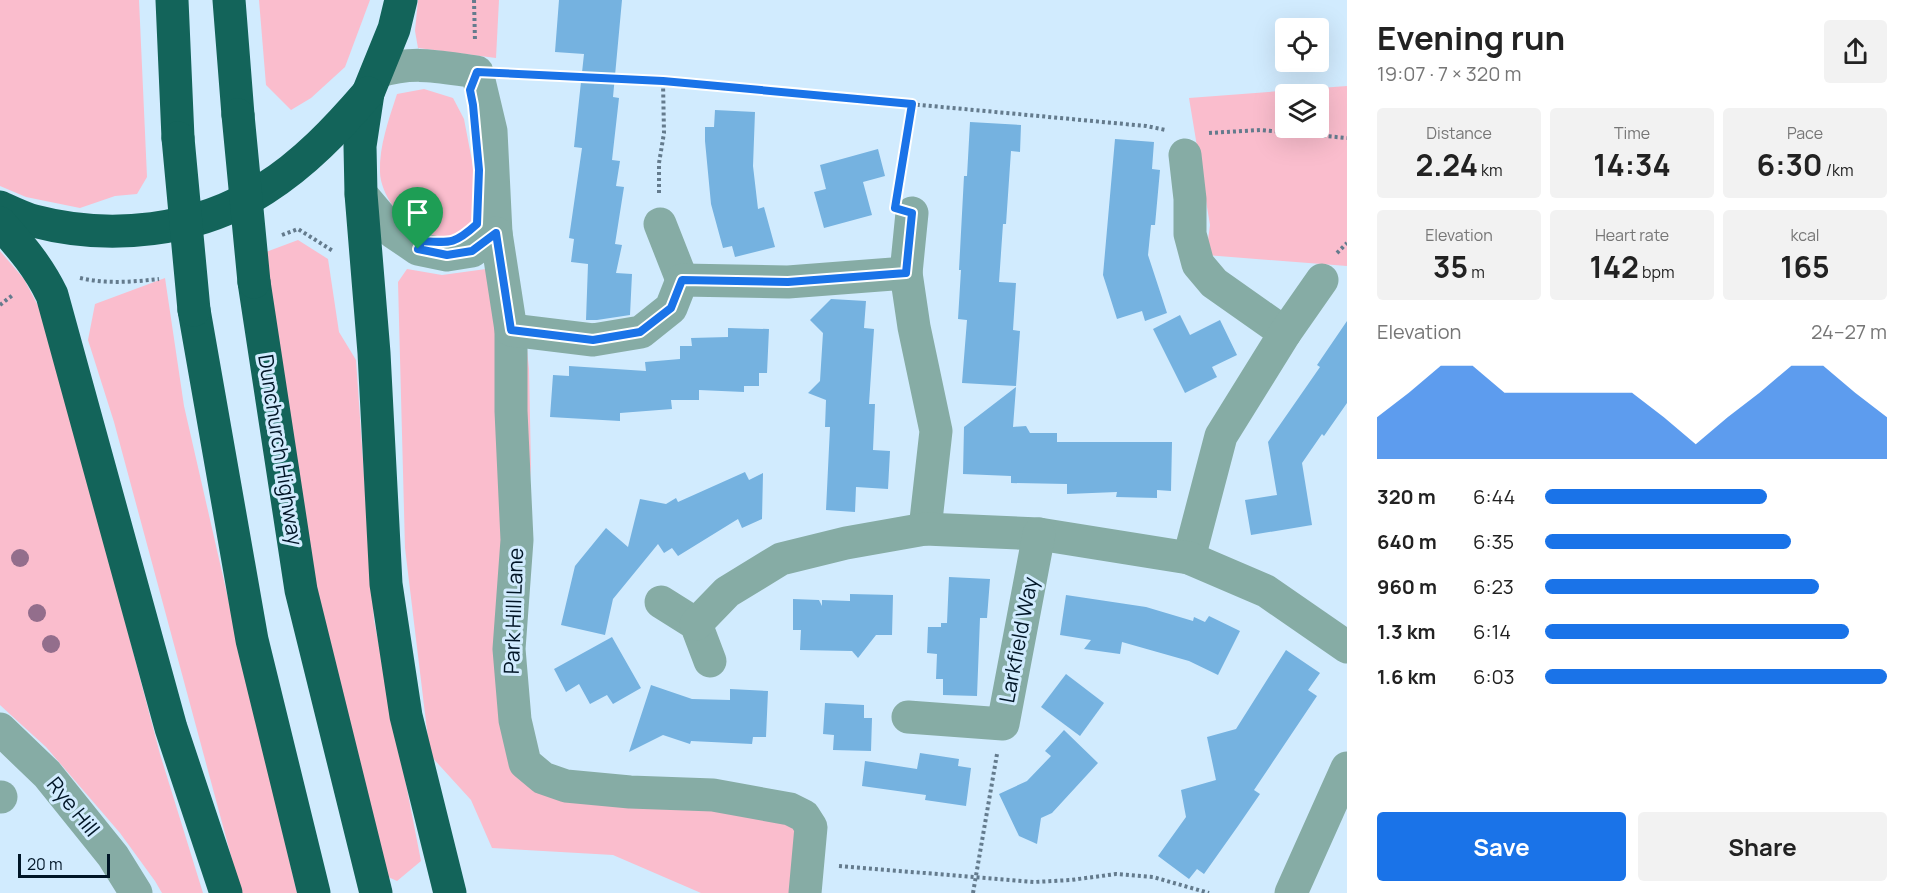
<!DOCTYPE html>
<html lang="en">
<head>
<meta charset="utf-8">
<style>
  :root { --surface:#fff; --page:#f2f2f2; --text:#222; --muted:#767676; --accent:#1a73e8 }
  body { margin:0; font-family:Manrope,sans-serif; background:var(--page); color:var(--text); height:100vh; display:flex; flex-direction:column; font-size:22px; white-space:nowrap }
  * { box-sizing:border-box; margin:0 }
  p { font-size:20px; color:var(--muted) }
  .icon { flex:none; width:33px; height:33px; fill:none; stroke:currentColor; stroke-width:2; stroke-linecap:round; stroke-linejoin:round }
  .map { position:relative; flex:1; overflow:hidden }
  .drawer { display:flex; flex-direction:column; background:var(--surface); width:570px }
  .drawer>* { flex:none }
  .fabs { position:absolute; left:1275px; top:18px; display:grid; gap:12px }
  .fabs a { display:grid; place-items:center; width:54px; height:54px; border-radius:6px; background:var(--surface); box-shadow:0 6px 24px #0002; font-size:30px }
  .scale { position:absolute; left:18px; bottom:15px; width:92px; box-sizing:border-box; padding-left:6px; border:3px solid #001526; border-top:0; font-size:16px; line-height:21px; white-space:nowrap; color:#001526; -webkit-text-stroke:4px #d1ebfe; paint-order:stroke }
  .pin { position:absolute; display:grid; place-items:center; width:51px; height:51px; color:#fff; margin:-62px -26px; border-radius:50% 50% 50% 0; rotate:-45deg; box-shadow:0 0 6px #0007 }
  .pin .icon { rotate:45deg }
  .round { display:grid; place-items:center; flex:none; width:63px; height:63px; border-radius:6px; background:var(--page) }
  .headline { display:flex; align-items:center; justify-content:space-between; height:102px; padding:0 30px }
  h1 { font-size:33px; font-weight:700; line-height:45px }
  .figures { display:grid; grid-template-columns:repeat(3,1fr); gap:9px; height:102px; padding:6px 30px }
  .figures div { display:grid; align-content:center; border-radius:6px; background:var(--page); text-align:center }
  .figures b { font-size:30px; font-weight:700 }
  .figures small { font-size:16px; font-weight:400 }
  .figures p { font-size:16px }
  .chart { height:168px; padding:12px 30px }
  .chart p { display:flex; justify-content:space-between }
  .chart svg { width:100%; height:108px; margin-top:6px; fill:var(--accent); opacity:.7 }
  .primary-button { display:flex; gap:12px; margin-top:auto; padding:12px 30px }
  .primary-button a { flex:1; height:69px; border-radius:6px; background:var(--accent); color:#fff; font-size:24px; font-weight:700; line-height:69px; text-align:center }
  .primary-button a+a { background:var(--page); color:var(--text) }
  ul { padding:0 30px; list-style:none; font-size:20px }
  li { display:grid; grid-template-columns:96px 72px 1fr; align-items:center; height:45px }
  li i { height:15px; border-radius:8px; background:var(--accent) }
  main { display:flex; flex:1; min-height:0 }
  .map>svg:first-child { display:block }
</style>
</head>
<body>
<main>
<div class="map">
<svg width="1347" height="893" viewBox="0 0 1347 893">
  <rect width="100%" height="100%" fill="#d1ebfe"/>
  <g fill="#fabdcd" fill-rule="evenodd">
    <path d="M0 0H139L147 177 137 194 115 196 80 208 26 197 0 186Z"/>
    <path d="M259 0H370L345 67 311 98 291 110 266 85Z"/>
    <path d="M418 0H499L496 58 418 48 415 31Z"/>
    <path d="M1347 86V266L1206 255 1210 225 1189 98ZM1286 94H1318V128H1286Z"/>
    <path d="M424 89 453 98 464 119 476 182 472 223 448 238C440 237 428 237 420 233 402 223 380 193 380 172 379 146 389 119 397 94Z"/>
    <path d="M298 240 328 259 339 332 356 360 374 620 421 861 397 881 386 876 314 592 266 252Z"/>
    <path d="M0 251 24 279 46 321 160 754 203 893H162L155 881 120 833 46 747 0 705Z"/>
    <path d="M407 269 442 275 486 269 524 320 529 369 531 466 524 559 525 763 594 782 800 797 805 893H701L613 855 492 848 471 800 430 755 405 548 398 282Z"/>
    <path d="M165 278 184 406 241 655 297 893H241L114 422 88 340 95 304Z"/>
  </g>
  <g fill="#75b2e0">
    <path d="M559 0H622L613 97 619 98 612 160 620 161 616 186 624 187 615 244 622 245 616 273 632 274 630 315 597 320H586L588 264 571 262 574 239 569 238 582 148 574 147 584 54 555 52Z"/>
    <path d="M715 110 755 112 753 166 758 209 764 207 775 247 735 257 732 246 723 248 711 204 705 141V127H714Z"/>
    <path d="M970 122 1021 125 1020 152 1011 151 1006 224H1003L999 282 1016 283 1013 330 1020 331 1016 386 962 383 967 320 958 319 961 270H959L964 176H967Z"/>
    <path d="M1115 139 1154 142 1152 169 1160 170 1155 225H1151L1148 255 1167 313 1145 321 1142 311 1117 319 1103 275Z"/>
    <path d="M878 149 885 176 863 182 872 215 824 228 814 192 826 189 820 165Z"/>
    <path d="M831 299 866 301 864 328 874 329 869 404H875L873 450 890 451 888 489 856 487 855 512 826 510 830 427H825L826 400 808 393 820 381 823 333 810 320Z"/>
    <path d="M1180 315 1190 335 1220 320 1237 355 1212 367 1217 377 1185 393 1153 329Z"/>
    <path d="M1347 321V403L1324 436 1322 434 1302 463 1312 525 1251 535 1245 500 1277 495 1268 442 1320 367 1317 365Z"/>
    <path d="M728 328 769 329 767 373H759V386H744V392L699 390V400H671L672 409 620 413V421L550 417 553 375 569 376V366L646 371 645 362 680 359V346H692L691 338 728 337Z"/>
    <path d="M1016 387 1013 427 1026 426 1030 433H1057V442H1172L1171 491 1157 490V498L1116 497 1117 492 1067 494V484L1011 483V476L963 474 964 427Z"/>
    <path d="M745 472 749 480 763 473 762 519 742 528 738 519 678 556 672 548 664 553 658 544 613 599 605 635 561 625 575 566 606 528 628 547 640 499 666 504 676 498 678 502Z"/>
    <path d="M949 577 990 579 987 618H980L977 696 943 695V679H936L937 654 927 653 928 627H941V623H947Z"/>
    <path d="M850 594 893 595 892 635H876L858 658 852 651 800 650 801 630H793V599L819 600 822 606V600L850 601Z"/>
    <path d="M1066 595 1146 607 1193 621 1194 617 1205 622 1209 616 1240 631 1218 675 1189 661 1122 642 1120 654 1084 649 1091 640 1060 635Z"/>
    <path d="M612 637 641 688 613 704 607 695 590 704 579 684 566 692 554 669Z"/>
    <path d="M1286 650 1320 673 1308 690 1317 696 1254 790 1260 794 1238 826 1204 874 1197 869 1189 879 1158 856 1186 817 1181 790 1216 780 1207 737 1236 729Z"/>
    <path d="M1066 674 1104 703 1080 736 1041 707Z"/>
    <path d="M651 685 692 699 730 700V689L768 691 766 737H753L752 744 691 741 690 744 663 735 629 752Z"/>
    <path d="M825 703 864 705V718H872L871 751 833 750 834 735 823 734Z"/>
    <path d="M1064 730 1098 763 1052 813 1041 818 1037 844 1019 836 999 794 1027 781 1051 756 1045 751Z"/>
    <path d="M920 753 959 759 958 766 971 768 966 806 925 800 926 795 862 786 865 761 917 769Z"/>
  </g>
  <g fill="none" stroke-linecap="round" stroke-linejoin="round">
    <g stroke="#647b8d" stroke-width="4" stroke-dasharray="3 3" stroke-linecap="butt">
      <path d="M474 0 475 41"/>
      <path d="M510 74 663 81 1146 126 1166 130"/>
      <path d="M1209 133 1260 130 1347 138"/>
      <path d="M897 186 912 104"/>
      <path d="M659 193V163L664 133 663 81"/>
      <path d="M282 235 298 229 333 251"/>
      <path d="M1337 253 1347 243"/>
      <path d="M80 278C106 284 132 282 159 279"/>
      <path d="M0 305 14 294"/>
      <path d="M839 866 1034 882 1071 880 1116 874 1153 877 1209 893"/>
      <path d="M973 893 997 754"/>
    </g>
    <g stroke="#86aca5" stroke-width="33">
      <path d="M377 72C415 60 439 67 477 72L491 131 496 233 511 330V411L517 540 509 649 515 720 525 763 543 778 566 786 630 792 713 795 790 809 804 816 811 827 805 893"/>
      <path d="M1185 155 1190 199V234L1198 264 1214 283 1285 333"/>
      <path d="M361 194 393 232 418 249 447 255 472 251 496 233"/>
      <path d="M660 224 682 280"/>
      <path d="M906 273 912 213"/>
      <path d="M511 330 593 340 641 332 671 308 682 280 788 282 906 273 914 327 936 431 925 529"/>
      <path d="M1189 558 1221 436 1285 333 1322 280"/>
      <path d="M661 602 696 624 710 661"/>
      <path d="M696 624 727 592 781 559 846 543 925 529 1039 534 1189 558 1266 591 1347 647"/>
      <path d="M908 717 1003 724 1039 534"/>
      <path d="M0 729 47 774 113 856 136 893"/>
      <path d="M0 797H1"/>
      <path d="M1291 893 1347 768"/>
    </g>
    <g stroke="#13645a" stroke-width="33">
      <path d="M172 0 178 138"/>
      <path d="M229 0 238 115"/>
      <path d="M401 0 394 29 368 93 360 146 361 194 374 353 386 584 406 716 450 893"/>
      <path d="M0 207C11 212 23 218 34 221 110 241 197 232 264 189 304 164 337 129 368 93"/>
      <path d="M0 223C21 247 38 266 52 295L171 728 226 893"/>
      <path d="M254 282 301 590 376 893"/>
      <path d="M194 310 252 640 314 893"/>
    </g>
    <g stroke="#13645a" stroke-width="33">
      <path d="M238 115 254 282"/>
      <path d="M178 138 194 310"/>
    </g>
  </g>
  <g fill="#936e8c">
    <circle cx="20" cy="558" r="9"/>
    <circle cx="37" cy="613" r="9"/>
    <circle cx="51" cy="644" r="9"/>
  </g>
  <g fill="none" stroke-linecap="round" stroke-linejoin="round">
    <g stroke="#fff" stroke-width="12">
      <path id="route" d="M477 72 663 81 912 104 895 208 912 213 906 273 788 282 682 280 671 308 640 332 593 340 511 330 496 233 472 251 447 255 418 249 422 241C451 243 455 244 477 224L479 170 473 105 470 90Z"/>
    </g>
    <use href="#route" stroke="#1a73e8" stroke-width="8"/>
  </g>
  <g text-anchor="middle" stroke-width="6" stroke-linejoin="round" paint-order="stroke">
    <g font-size="21" fill="#001526" stroke="#d1ebfe">
      <text transform="translate(280 450) rotate(81)" y="7">Dunchurch Highway</text>
      <text transform="translate(514 611) rotate(-88)" y="7">Park Hill Lane</text>
      <text transform="translate(1019 640) rotate(-79)" y="7">Larkfield Way</text>
      <text transform="translate(73 807) rotate(51)" y="7">Rye Hill</text>
    </g>
  </g>
</svg>
<div class="fabs">
<a><svg class="icon" aria-label="locate" viewBox="0 0 24 24"><circle cx="12" cy="12" r="6"/><path d="M12 2v4M12 18v4M2 12h4M18 12h4"/></svg></a>
<a><svg class="icon" aria-label="layers" viewBox="0 0 24 24"><path d="M12 4l9 5-9 5-9-5zM3 14l9 5 9-5"/></svg></a>
</div>
<div class="scale">20 m</div>
<div class="pin" style="left:418px;top:249px;background:#1e9e55"><svg class="icon" aria-label="arrive" viewBox="0 0 24 24"><path d="M6 21V4h12l-3 4 3 4H6"/></svg></div>
</div>
<section class="drawer">
<div class="headline"><div><h1>Evening run</h1><p>19:07 · 7 × 320 m</p></div><a class="round"><svg class="icon" aria-label="share" viewBox="0 0 24 24"><path d="M12 15V3M7 8l5-5 5 5M5 13v7h14v-7"/></svg></a></div>
<div class="figures">
<div><p>Distance</p><b>2.24<small> km</small></b></div>
<div><p>Time</p><b>14:34</b></div>
<div><p>Pace</p><b>6:30<small> /km</small></b></div>
</div>
<div class="figures">
<div><p>Elevation</p><b>35<small> m</small></b></div>
<div><p>Heart rate</p><b>142<small> bpm</small></b></div>
<div><p>kcal</p><b>165</b></div>
</div>
<div class="chart"><p><span>Elevation</span>24–27 m</p>
<svg viewBox="0 0 160 44" preserveAspectRatio="none"><path d="M0 44V27L10 17L20 6L30 6L40 17L50 17L60 17L70 17L80 17L90 27L100 38L110 27L120 17L130 6L140 6L150 17L160 27V44z"/></svg>
</div>
<ul>
<li><b>320 m</b>6:44<i style="width:65%"></i></li>
<li><b>640 m</b>6:35<i style="width:72%"></i></li>
<li><b>960 m</b>6:23<i style="width:80%"></i></li>
<li><b>1.3 km</b>6:14<i style="width:89%"></i></li>
<li><b>1.6 km</b>6:03<i style="width:100%"></i></li>
</ul>
<div class="primary-button"><a>Save</a><a>Share</a></div>
</section>
</main>
</body>
</html>
